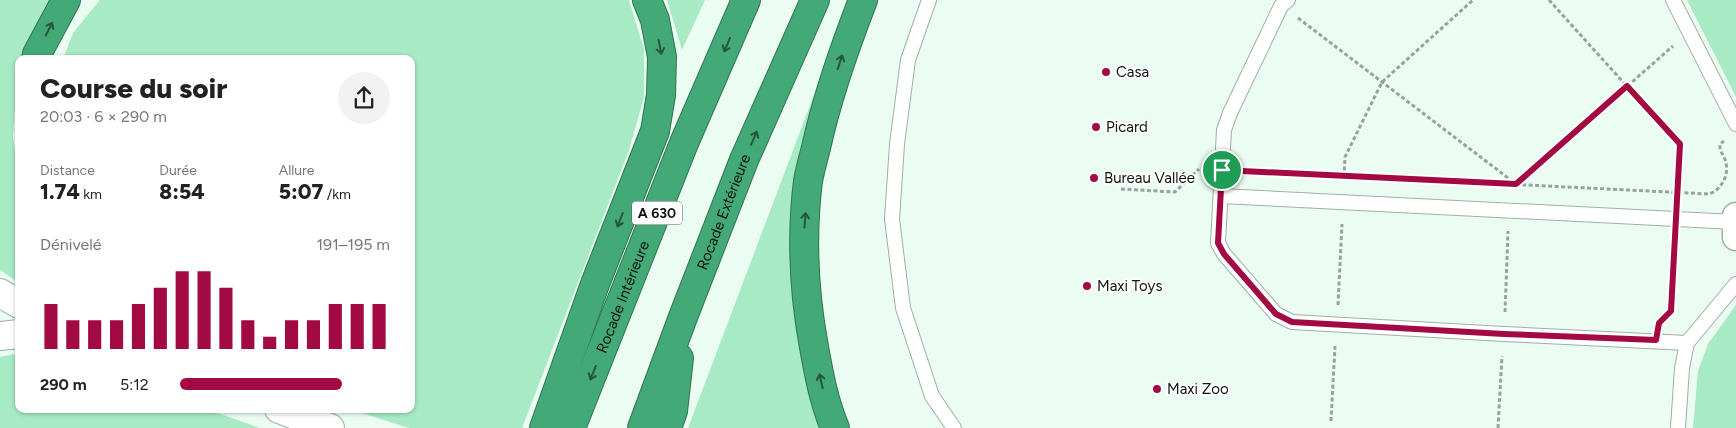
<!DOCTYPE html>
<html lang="fr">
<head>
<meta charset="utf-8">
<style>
  :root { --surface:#fff; --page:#f2f2f2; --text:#222; --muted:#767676; --accent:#a30943 }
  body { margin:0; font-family:Figtree,sans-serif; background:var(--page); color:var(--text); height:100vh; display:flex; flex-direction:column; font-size:19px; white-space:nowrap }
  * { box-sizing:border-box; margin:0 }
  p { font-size:16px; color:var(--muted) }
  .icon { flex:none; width:28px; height:28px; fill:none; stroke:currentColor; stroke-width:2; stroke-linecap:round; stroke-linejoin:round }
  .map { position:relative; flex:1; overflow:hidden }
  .sheet { position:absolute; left:15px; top:55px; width:400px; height:358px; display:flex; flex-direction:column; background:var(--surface); border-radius:10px; box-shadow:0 1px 4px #0004 }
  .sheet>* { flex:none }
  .pin { position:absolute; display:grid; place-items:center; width:42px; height:42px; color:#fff; margin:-21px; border:2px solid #fff; border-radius:50%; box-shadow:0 1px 5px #0007 }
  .round { display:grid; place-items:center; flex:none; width:52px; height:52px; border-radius:26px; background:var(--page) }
  .summary { display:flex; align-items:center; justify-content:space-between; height:85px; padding:0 25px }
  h1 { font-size:28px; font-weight:800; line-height:38px }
  .metrics { display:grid; grid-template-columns:repeat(3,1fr); gap:8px; height:85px; padding:5px 25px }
  .metrics div { display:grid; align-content:center }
  .metrics b { font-size:21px; font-weight:800 }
  .metrics small { font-size:14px; font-weight:400 }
  .metrics p { font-size:14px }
  .chart { height:140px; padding:10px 25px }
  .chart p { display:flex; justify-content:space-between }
  .chart svg { width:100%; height:90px; margin-top:5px; stroke:var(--accent); stroke-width:6 }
  ul { padding:0 25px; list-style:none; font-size:16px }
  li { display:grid; grid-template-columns:80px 60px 1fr; align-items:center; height:38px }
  li i { height:12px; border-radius:6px; background:var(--accent) }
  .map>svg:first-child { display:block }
</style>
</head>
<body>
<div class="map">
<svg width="1736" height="428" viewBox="0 0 1736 428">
  <rect width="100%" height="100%" fill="#ebfdf2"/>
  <g fill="#a7eac4">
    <path d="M0 0H50L46 4 22 59H19L13 137 19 172V283L0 270Z"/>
    <path d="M100 0H629L644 49V97L629 150 522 428H409L349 409H411V59H63L73 33Z"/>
    <path d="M667 0H705L682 50Z"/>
    <path d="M1687 0H1736V97Z"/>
    <path d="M823 71 802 173 826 428H688Z"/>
    <path d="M1736 305V428H1693L1698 371 1708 344Z"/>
    <path d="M19 353V409H206L260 428H0V357Z"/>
  </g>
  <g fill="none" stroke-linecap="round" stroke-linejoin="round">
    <g stroke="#9fafa5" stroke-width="16">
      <g id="lane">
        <path d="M929 0 908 60 897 144 892 219 903 308 932 396 954 428"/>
        <path d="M1288 0 1281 6 1230 113 1224 130 1218 243 1224 254 1276 314 1292 322 1504 334 1687 343 1736 284"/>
        <path d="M1673 0 1736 124"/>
        <path d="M1221 196 1735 222"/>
        <path d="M1678 428 1682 368 1687 343"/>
      </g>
    </g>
    <g stroke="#9fafa5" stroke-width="29">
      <path id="street" d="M1736 216V237"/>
    </g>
    <g stroke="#9fafa5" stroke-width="30">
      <g id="secondary">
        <path d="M0 293 19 304"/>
        <path d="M0 336 19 334"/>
        <path d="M279 409 330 428"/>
      </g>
    </g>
    <g stroke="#307553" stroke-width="30">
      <g id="highway">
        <path d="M36 59 37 54 66 0"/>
        <path d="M544 428 595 284 655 131 661 95 662 57 655 20 647 0"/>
        <path id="s1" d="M571 428 684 143 746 0"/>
        <path id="s2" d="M642 428 683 317 744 160 815 0"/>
        <path d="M667 428 673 411 679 358"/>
        <path d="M835 428C824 402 819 375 814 347 804 293 801 237 808 181 810 170 813 159 816 148 827 97 844 49 863 0"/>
      </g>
    </g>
    <g stroke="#97a49c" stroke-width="3" stroke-dasharray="4 2.5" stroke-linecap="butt">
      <path d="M1549 0 1679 144 1678 193"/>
      <path d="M1298 18 1516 184 1673 46"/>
      <path d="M1243 171 1709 194C1721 190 1729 176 1726 163 1725 156 1719 152 1720 144L1724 141"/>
      <path d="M1344 177 1345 157 1382 82 1473 0"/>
      <path d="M1121 189 1175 192 1199 169"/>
      <path d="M1338 305 1342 224"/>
      <path d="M1505 312 1508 231"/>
      <path d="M1661 321 1671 311 1675 239"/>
      <path d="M1331 421 1335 346"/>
      <path d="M1498 428 1502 356"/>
    </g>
    <use href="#lane" stroke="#fff" stroke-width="14"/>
    <use href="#street" stroke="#fff" stroke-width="26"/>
    <use href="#secondary" stroke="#fff" stroke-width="28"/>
    <use href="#highway" stroke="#42a977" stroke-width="28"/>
  </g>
  <defs><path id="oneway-shaft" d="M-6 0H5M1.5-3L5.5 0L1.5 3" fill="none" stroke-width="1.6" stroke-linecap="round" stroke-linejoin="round" transform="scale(1.25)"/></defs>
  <g stroke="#25573e">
    <use href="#oneway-shaft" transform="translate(49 29) rotate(-63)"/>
    <use href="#oneway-shaft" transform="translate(727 45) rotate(113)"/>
    <use href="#oneway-shaft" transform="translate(660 47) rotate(79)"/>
    <use href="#oneway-shaft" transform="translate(840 62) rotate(-72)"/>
    <use href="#oneway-shaft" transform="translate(754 138) rotate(-66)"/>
    <use href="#oneway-shaft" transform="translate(620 220) rotate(111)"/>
    <use href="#oneway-shaft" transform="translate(805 220) rotate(-86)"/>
    <use href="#oneway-shaft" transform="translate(593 373) rotate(112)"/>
    <use href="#oneway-shaft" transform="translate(821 381) rotate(-103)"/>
  </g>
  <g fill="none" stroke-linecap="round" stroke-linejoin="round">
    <g stroke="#fff" stroke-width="10">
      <path id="route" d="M1627 86 1680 144 1671 311 1659 323 1656 340 1504 334 1292 322 1276 314 1224 254 1218 243 1222 170 1516 184Z"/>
    </g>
    <use href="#route" stroke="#a30943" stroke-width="6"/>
  </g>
  <g fill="#a30943" stroke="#fff" stroke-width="2">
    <circle cx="1106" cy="72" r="5"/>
    <circle cx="1096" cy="127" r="5"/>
    <circle cx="1094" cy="178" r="5"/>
    <circle cx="1087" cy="286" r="5"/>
    <circle cx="1157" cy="389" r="5"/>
  </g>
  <g text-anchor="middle" stroke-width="4" stroke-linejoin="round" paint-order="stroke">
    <rect fill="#fff" stroke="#565a58" stroke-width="1" x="632" y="201.5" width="50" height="23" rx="4"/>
    <g font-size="14" font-weight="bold" fill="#0e1410">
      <text x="657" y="218">A 630</text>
    </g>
    <g font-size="15" fill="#0e1410" stroke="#fff" text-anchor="start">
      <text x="1116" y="77">Casa</text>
      <text x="1106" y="132">Picard</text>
      <text x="1104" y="183">Bureau Vallée</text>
      <text x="1097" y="291">Maxi Toys</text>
      <text x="1167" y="394">Maxi Zoo</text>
    </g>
    <g font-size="15" fill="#0e1410" stroke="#fff">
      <text dy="5" stroke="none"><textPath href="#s2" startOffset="231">Rocade Extérieure</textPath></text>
      <text dy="5" stroke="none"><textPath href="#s1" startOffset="141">Rocade Intérieure</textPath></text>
    </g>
  </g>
</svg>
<div class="pin" style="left:1222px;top:170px;background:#1e9e55"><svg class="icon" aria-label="arrive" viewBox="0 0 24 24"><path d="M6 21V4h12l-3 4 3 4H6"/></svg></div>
<section class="sheet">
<div class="summary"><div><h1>Course du soir</h1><p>20:03 · 6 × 290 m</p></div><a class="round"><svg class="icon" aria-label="share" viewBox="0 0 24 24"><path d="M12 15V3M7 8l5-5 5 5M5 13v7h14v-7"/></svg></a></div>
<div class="metrics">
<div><p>Distance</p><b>1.74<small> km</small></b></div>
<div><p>Durée</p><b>8:54</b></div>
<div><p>Allure</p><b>5:07<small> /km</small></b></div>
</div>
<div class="chart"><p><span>Dénivelé</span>191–195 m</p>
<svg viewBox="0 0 160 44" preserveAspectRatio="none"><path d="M5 44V22M15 44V30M25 44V30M35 44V30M45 44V22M55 44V14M65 44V6M75 44V6M85 44V14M95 44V30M105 44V38M115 44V30M125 44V30M135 44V22M145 44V22M155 44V22"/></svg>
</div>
<ul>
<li><b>290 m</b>5:12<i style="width:77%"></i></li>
</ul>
</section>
</div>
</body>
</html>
